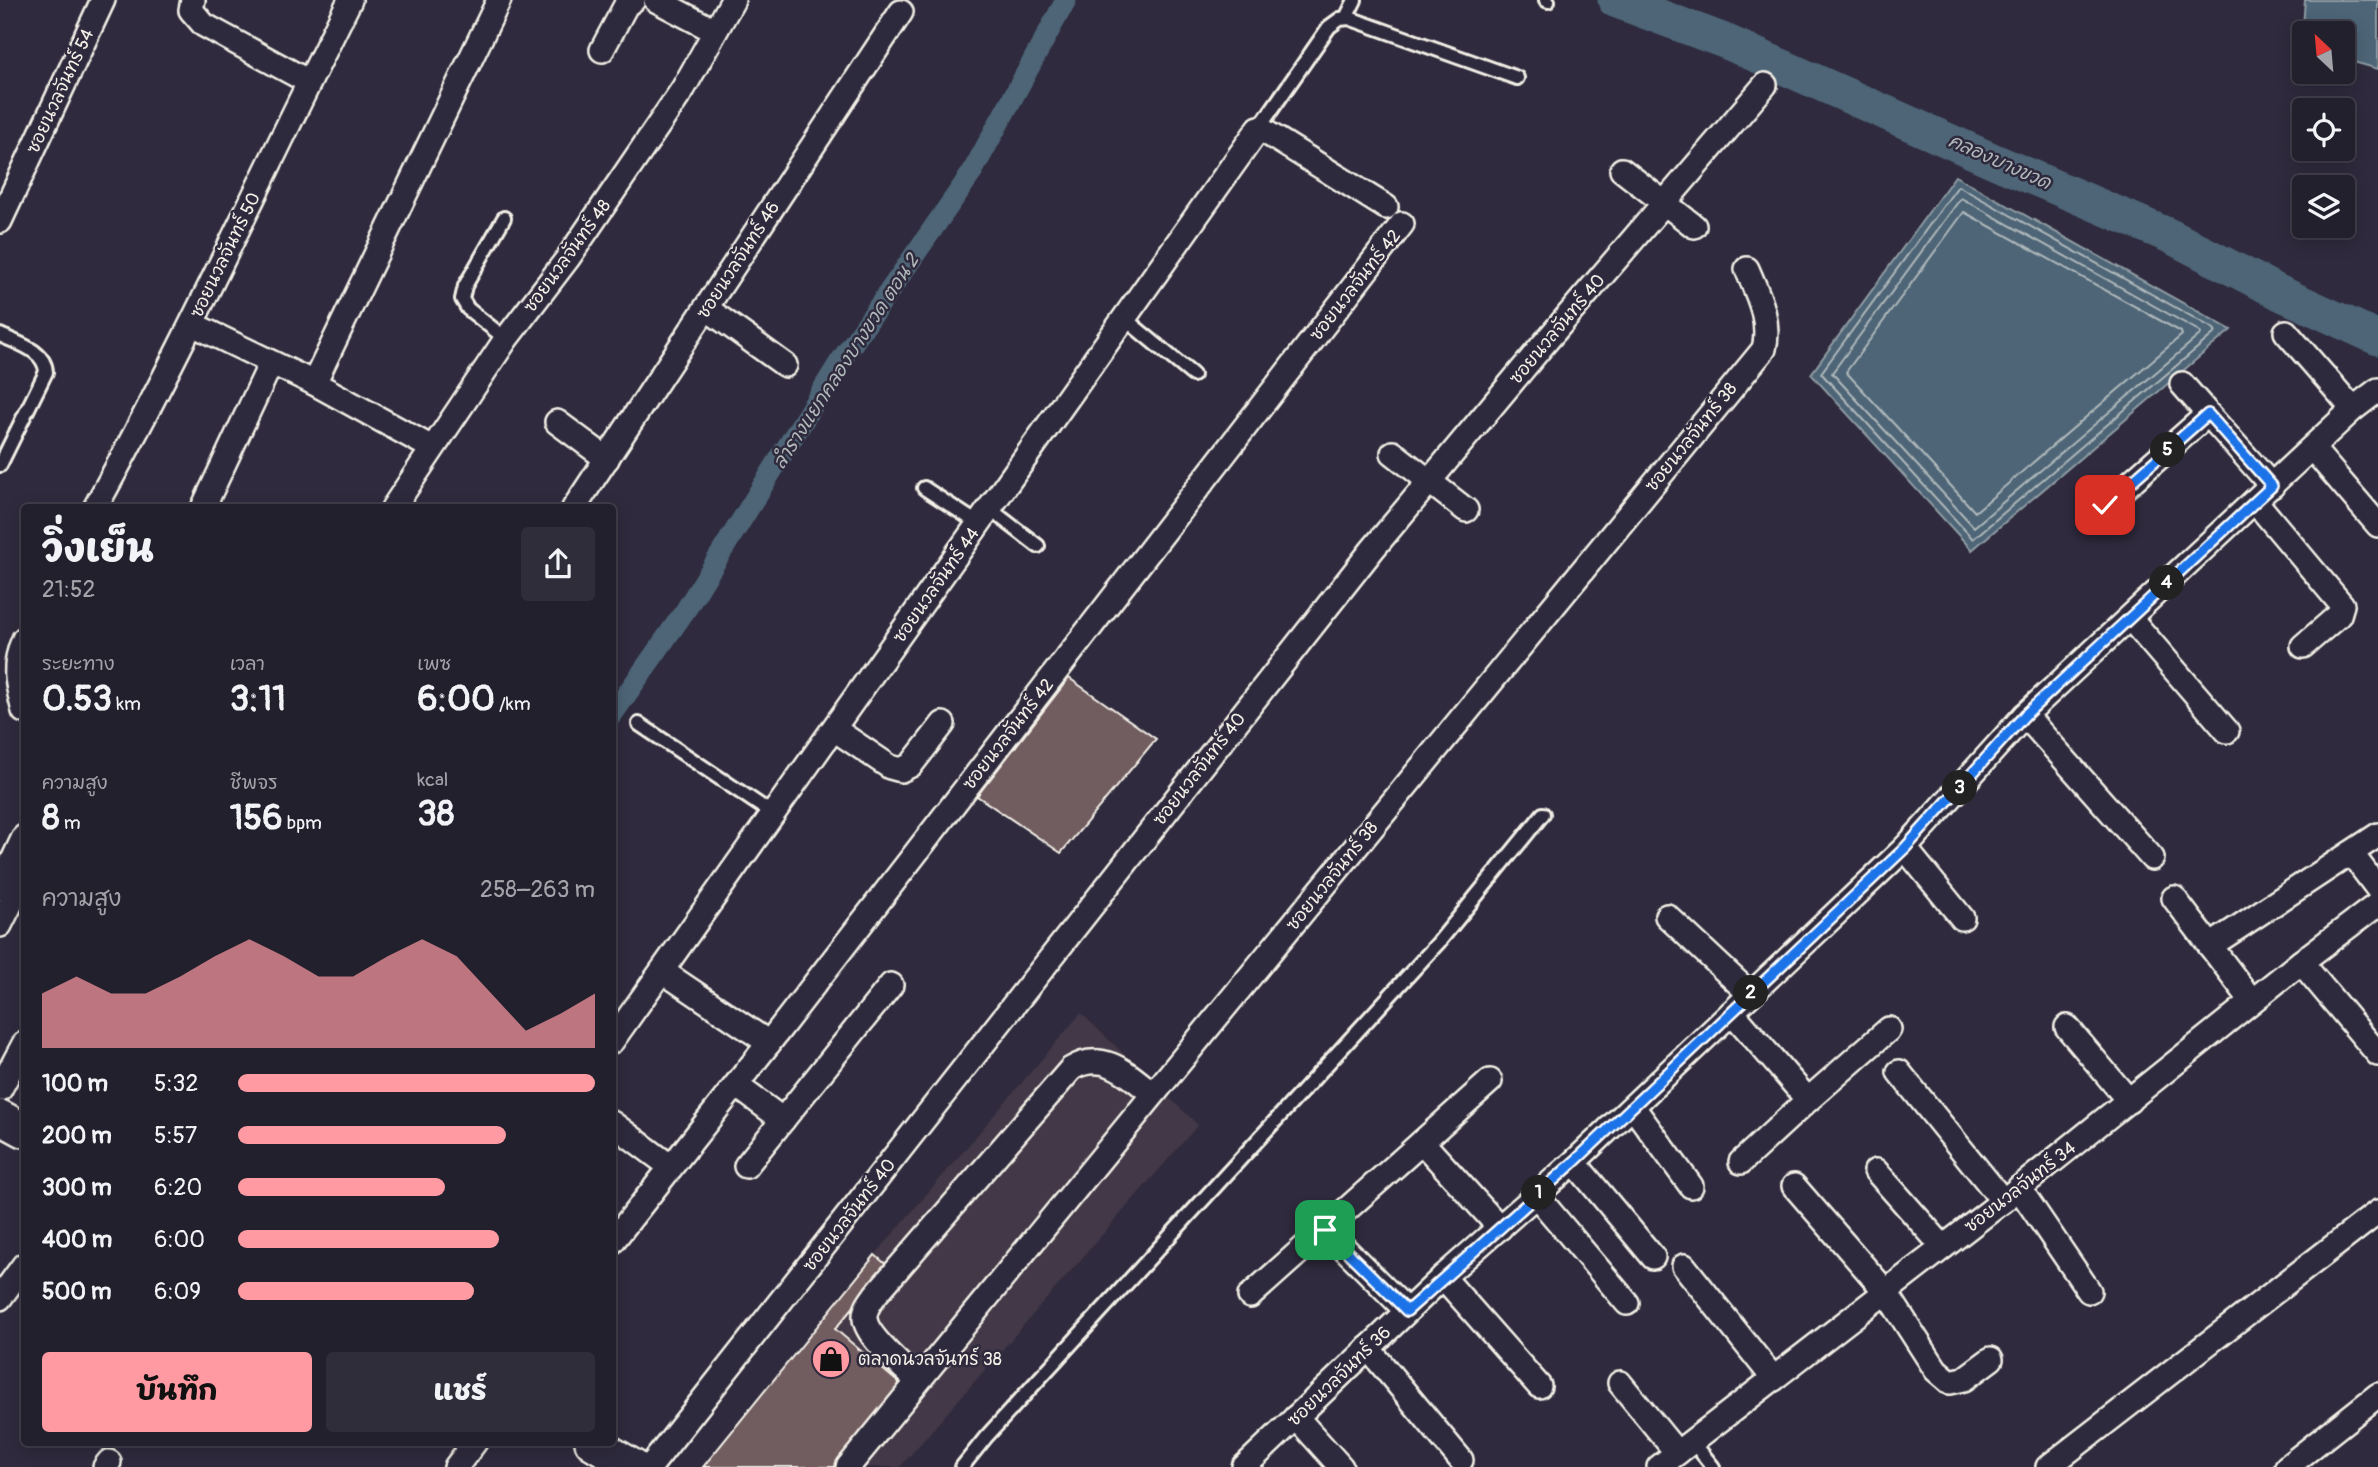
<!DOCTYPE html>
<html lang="th">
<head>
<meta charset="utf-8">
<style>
  :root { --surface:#23202e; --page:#2f2d3a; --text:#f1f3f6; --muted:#a3a3aa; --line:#403e4a; --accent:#ff9aa2 }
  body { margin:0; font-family:Pangolin,"Playpen Sans Thai",sans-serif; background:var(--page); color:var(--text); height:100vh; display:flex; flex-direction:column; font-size:26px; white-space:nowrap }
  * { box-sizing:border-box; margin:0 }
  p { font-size:23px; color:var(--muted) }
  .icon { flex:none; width:38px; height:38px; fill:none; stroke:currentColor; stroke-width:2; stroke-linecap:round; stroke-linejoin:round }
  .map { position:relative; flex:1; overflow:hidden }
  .details { position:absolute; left:21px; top:504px; width:595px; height:942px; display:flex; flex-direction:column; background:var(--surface); border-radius:7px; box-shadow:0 4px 18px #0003,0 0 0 2px var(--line) }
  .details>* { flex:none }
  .needle { width:46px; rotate:334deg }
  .fabs { position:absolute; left:2292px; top:21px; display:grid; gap:14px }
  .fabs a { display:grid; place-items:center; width:63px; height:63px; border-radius:7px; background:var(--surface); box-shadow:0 4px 18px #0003,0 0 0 2px var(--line); font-size:35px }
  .pin { position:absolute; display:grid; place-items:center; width:60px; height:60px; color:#fff; margin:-30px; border-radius:14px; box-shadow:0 4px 10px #0006 }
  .km { position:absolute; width:35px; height:35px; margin:-18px; border-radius:50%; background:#222; color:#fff; font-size:19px; line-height:35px; text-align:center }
  .round { display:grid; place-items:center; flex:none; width:74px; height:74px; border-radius:7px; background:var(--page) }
  .head { display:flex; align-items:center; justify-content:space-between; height:119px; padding:0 21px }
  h1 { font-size:38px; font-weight:800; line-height:52px }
  .metrics { display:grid; grid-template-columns:repeat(3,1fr); gap:10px; height:119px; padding:7px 21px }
  .metrics div { display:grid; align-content:center }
  .metrics b { font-size:35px; font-weight:800 }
  .metrics small { font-size:19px; font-weight:400 }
  .metrics p { font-size:19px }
  .chart { height:196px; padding:14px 21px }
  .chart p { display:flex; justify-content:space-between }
  .chart svg { width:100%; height:126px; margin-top:7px; fill:var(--accent); opacity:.7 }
  .action { display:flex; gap:14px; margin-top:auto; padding:14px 21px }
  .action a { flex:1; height:80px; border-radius:7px; background:var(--accent); color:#111; font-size:28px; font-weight:800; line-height:80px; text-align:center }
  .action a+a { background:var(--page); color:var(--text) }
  ul { padding:0 21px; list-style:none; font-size:23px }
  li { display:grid; grid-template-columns:112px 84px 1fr; align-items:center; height:52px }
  li i { height:18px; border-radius:9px; background:var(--accent) }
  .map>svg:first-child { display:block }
</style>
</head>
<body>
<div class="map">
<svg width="2378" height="1467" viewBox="0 0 2378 1467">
  <rect width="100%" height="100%" fill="#2f2a3d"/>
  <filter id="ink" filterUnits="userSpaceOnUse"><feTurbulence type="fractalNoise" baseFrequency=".0143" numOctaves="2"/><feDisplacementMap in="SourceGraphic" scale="14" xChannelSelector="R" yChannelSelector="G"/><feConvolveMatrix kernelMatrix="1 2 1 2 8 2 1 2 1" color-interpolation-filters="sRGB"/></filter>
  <g filter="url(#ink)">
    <path fill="#433947" d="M1081 1013 1198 1125 900 1467H703L875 1255Z"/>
    <g fill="#4d6577" stroke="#909da4" stroke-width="2">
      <path d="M2305 0H2378V69L2343 59V33H2308L2303 26Z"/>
      <path d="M1955 176 2231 330 1972 550 1811 374Z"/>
    </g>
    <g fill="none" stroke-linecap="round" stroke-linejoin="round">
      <g stroke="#b1b9bb" stroke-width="2">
        <path d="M1958 186 2214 329 2216 332 1973 539 1821 373Z"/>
        <path d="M1961 198 2199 331 2201 334 1974 527 1832 373Z"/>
        <path d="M1964 212 2181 332 2182 335 1975 512 1846 372Z"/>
      </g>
      <path stroke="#4d6577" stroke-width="21" d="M612 715 685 611 839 363 971 174 1066 0"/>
      <path stroke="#4d6577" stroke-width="35" d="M1615 0 1727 42 1994 161 2170 236 2280 293 2378 338"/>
    </g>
    <g fill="#715b5f" stroke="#f4f1e8" stroke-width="2">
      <path d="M1069 678 1156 739 1061 853 977 796Z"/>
      <path d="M875 1255 888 1266 835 1329 906 1389 842 1467H703Z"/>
    </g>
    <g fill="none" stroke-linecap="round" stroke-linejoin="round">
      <g stroke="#f4f1e8" stroke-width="18">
        <g id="service">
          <path d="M1546 0 1548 1"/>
          <path d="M1346 18 1355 0"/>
          <path d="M1259 128 1329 27 1340 19 1349 18 1517 78"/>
          <path d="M504 218 465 286 462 299 468 309 506 339"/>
          <path d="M1124 318 1193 375"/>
          <path d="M0 335C17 343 45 350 46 372L0 465"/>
          <path d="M924 488 979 524"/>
          <path d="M990 509 1038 546"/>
          <path d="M639 724 773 814"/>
          <path d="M1693 1442 1713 1467"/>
          <path d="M962 1467 986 1437 1438 943 1543 814"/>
        </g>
      </g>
      <g stroke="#f4f1e8" stroke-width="28">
        <g id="minor">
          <path d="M193 0 191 10 204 25 309 82"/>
          <path d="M656 0 715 31"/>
          <path d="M602 50 626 5 633 0"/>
          <path d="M1622 170 1694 226"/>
          <path d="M0 221 103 0"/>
          <path d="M706 308 785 365"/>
          <path d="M192 324 314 383 432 448"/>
          <path d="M2286 332 2353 409"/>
          <path d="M314 383 499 0"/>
          <path d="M2182 384 2208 414"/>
          <path d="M557 422 607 459"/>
          <path d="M2312 448 2378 525"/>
          <path d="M1393 453 1466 510"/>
          <path d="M2255 501 2342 605 2339 615 2303 646"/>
          <path d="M2105 505 2208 414 2272 486"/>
          <path d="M95 508C187 342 265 169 350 0"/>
          <path d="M203 508 271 363"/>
          <path d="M393 508 506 339 568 258 683 89 733 0"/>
          <path d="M574 508 901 12"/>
          <path d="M2130 618 2227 731"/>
          <path d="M24 639C12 666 17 683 24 711"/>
          <path d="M2025 715 2152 858"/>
          <path d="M834 729 890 767 901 770 911 765 943 724"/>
          <path d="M1905 848 1962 918"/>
          <path d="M2351 853 2378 889"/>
          <path d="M0 888 24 837"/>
          <path d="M2174 898 2252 1001"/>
          <path d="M1667 916 1750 994"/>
          <path d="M0 925 24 877"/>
          <path d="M2210 946 2378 835"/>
          <path d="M2301 962 2378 1054"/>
          <path d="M662 971 769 1043"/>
          <path d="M1732 1012 1808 1100"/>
          <path d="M2067 1027 2129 1101"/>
          <path d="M612 1041 1259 128 1386 207"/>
          <path d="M1899 1072 2003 1201"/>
          <path d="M736 1085 783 1120"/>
          <path d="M0 1089 24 1044"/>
          <path d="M1633 1107 1691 1186"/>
          <path d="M612 1123 671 1167"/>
          <path d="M1422 1142 1500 1228"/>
          <path d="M1574 1162 1653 1257"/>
          <path d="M1741 1162 1808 1100 1889 1029"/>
          <path d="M746 1166 891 985"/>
          <path d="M1876 1171 1943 1247"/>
          <path d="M1794 1186 1886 1292 1936 1370 1950 1382 1964 1379 1991 1359"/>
          <path d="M2019 1188 2089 1291"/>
          <path d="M1536 1195 1627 1303"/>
          <path d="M1325 1229 1407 1311"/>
          <path d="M612 1242 769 1043 1402 224"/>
          <path d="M1684 1266 1774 1379"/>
          <path d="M1443 1277 1539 1386"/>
          <path d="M1250 1296 1490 1081"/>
          <path d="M0 1298 24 1265"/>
          <path d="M1368 1348 1461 1460"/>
          <path d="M917 1381C904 1367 867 1338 865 1319 864 1309 871 1301 876 1294L1071 1069C1103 1049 1128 1074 1153 1094"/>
          <path d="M1620 1383 1677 1453"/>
          <path d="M1296 1417 1341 1467"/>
          <path d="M105 1467 109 1462"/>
          <path d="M456 1467 475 1442"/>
          <path d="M650 1467 1372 550 1542 346 1765 85"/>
          <path d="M848 1467 1764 349C1771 320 1758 295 1747 269"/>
          <path d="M1244 1467 1443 1277 1574 1162 1905 848 2025 715 2353 409 2378 390"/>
          <path d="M1659 1467 2003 1201 2301 962 2378 904"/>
          <path d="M2048 1467 2378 1212"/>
          <path d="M2287 1467 2378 1395"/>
        </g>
      </g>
      <g stroke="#f4f1e8" stroke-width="38">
        <g id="secondary">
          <path d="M0 1117 24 1130"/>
          <path d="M592 1442 634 1467"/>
        </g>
      </g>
      <use href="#service" stroke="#2f2a3d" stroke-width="12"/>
      <use href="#minor" stroke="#2f2a3d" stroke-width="23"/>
      <use href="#secondary" stroke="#2f2a3d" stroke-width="33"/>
    </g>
  </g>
  <g fill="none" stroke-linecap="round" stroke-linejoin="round" filter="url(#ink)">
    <g stroke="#fff" stroke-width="14">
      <path id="route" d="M1325 1230 1407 1311 1574 1162 1905 848 2025 715 2272 486 2208 414 2105 505"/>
    </g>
    <use href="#route" stroke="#1a73e8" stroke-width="9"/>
  </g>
  <defs>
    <g id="shop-disc" transform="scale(2.0125)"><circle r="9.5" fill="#ff9aa2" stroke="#2f2a3d"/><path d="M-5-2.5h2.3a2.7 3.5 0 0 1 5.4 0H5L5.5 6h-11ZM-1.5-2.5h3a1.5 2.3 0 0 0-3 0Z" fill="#111"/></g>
  </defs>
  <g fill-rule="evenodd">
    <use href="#shop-disc" x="831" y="1359"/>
  </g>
  <g text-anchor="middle" stroke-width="5" stroke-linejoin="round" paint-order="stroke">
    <g font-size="18" fill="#f4f1e8" stroke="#2f2a3d">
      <text transform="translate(60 91) rotate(-65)" y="6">ซอยนวลจันทร์ 54</text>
      <text transform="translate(225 255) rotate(-64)" y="6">ซอยนวลจันทร์ 50</text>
      <text transform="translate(567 256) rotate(-54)" y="6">ซอยนวลจันทร์ 48</text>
      <text transform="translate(738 260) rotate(-57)" y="6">ซอยนวลจันทร์ 46</text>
      <text transform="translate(1355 285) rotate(-52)" y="6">ซอยนวลจันทร์ 42</text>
      <text transform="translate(1557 329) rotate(-50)" y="6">ซอยนวลจันทร์ 40</text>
      <text transform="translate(1691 437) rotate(-51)" y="6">ซอยนวลจันทร์ 38</text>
      <text transform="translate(936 585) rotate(-55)" y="6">ซอยนวลจันทร์ 44</text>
      <text transform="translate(1008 734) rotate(-52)" y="6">ซอยนวลจันทร์ 42</text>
      <text transform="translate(1199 769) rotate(-52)" y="6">ซอยนวลจันทร์ 40</text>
      <text transform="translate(1332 876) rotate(-51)" y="6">ซอยนวลจันทร์ 38</text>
      <text transform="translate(2020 1187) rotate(-38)" y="6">ซอยนวลจันทร์ 34</text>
      <text transform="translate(849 1215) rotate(-52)" y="6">ซอยนวลจันทร์ 40</text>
      <text transform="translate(1339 1376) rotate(-44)" y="6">ซอยนวลจันทร์ 36</text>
    </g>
    <g font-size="18" fill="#f4f1e8" stroke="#2f2a3d" text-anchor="start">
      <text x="858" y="1365">ตลาดนวลจันทร์ 38</text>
    </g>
    <g font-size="19" font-style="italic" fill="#b1b9bb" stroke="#2f2a3d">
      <text transform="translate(2000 161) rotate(24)" y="7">คลองบางขวด</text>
      <text transform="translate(845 361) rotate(-57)" y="7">ลำรางแยกคลองบางขวด ตอน 2</text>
    </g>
  </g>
</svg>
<div class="fabs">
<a><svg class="needle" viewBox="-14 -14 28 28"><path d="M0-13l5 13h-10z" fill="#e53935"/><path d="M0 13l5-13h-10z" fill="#a3a3aa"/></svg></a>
<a><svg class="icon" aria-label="locate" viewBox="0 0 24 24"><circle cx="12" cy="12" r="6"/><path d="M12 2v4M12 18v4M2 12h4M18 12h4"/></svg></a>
<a><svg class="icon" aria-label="layers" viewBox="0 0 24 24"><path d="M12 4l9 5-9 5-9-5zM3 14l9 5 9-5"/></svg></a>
</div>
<div class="pin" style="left:1325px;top:1230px;background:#1e9e55"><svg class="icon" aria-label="arrive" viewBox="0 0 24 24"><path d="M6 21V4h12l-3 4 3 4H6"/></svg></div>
<div class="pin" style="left:2105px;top:505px;background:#d93025"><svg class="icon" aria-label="check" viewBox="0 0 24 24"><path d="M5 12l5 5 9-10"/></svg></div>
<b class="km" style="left:1539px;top:1193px">1</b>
<b class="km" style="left:1751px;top:993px">2</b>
<b class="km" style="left:1960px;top:788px">3</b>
<b class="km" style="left:2167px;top:583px">4</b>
<b class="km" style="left:2168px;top:450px">5</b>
<section class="details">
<div class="head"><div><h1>วิ่งเย็น</h1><p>21:52</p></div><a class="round"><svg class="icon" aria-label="share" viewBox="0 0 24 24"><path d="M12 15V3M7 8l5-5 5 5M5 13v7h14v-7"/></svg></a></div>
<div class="metrics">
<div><p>ระยะทาง</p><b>0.53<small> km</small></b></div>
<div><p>เวลา</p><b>3:11</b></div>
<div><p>เพซ</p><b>6:00<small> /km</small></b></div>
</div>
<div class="metrics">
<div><p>ความสูง</p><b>8<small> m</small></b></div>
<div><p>ชีพจร</p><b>156<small> bpm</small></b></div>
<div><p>kcal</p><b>38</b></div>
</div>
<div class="chart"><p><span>ความสูง</span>258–263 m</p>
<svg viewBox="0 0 160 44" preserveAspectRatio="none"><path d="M0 44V25L10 19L20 25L30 25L40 19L50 12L60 6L70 12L80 19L90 19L100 12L110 6L120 12L130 25L140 38L150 32L160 25V44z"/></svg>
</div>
<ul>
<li><b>100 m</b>5:32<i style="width:100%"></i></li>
<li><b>200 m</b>5:57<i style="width:75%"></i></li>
<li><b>300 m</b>6:20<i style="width:58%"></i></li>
<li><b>400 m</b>6:00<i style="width:73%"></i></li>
<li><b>500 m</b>6:09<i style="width:66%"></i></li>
</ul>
<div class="action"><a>บันทึก</a><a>แชร์</a></div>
</section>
</div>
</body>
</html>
